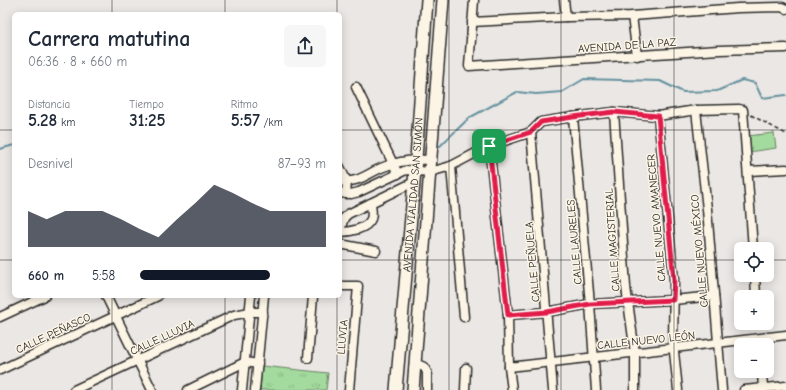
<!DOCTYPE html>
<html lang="es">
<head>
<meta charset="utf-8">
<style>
  :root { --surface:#fff; --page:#f6f6f7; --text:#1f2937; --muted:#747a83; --accent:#111827 }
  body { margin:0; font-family:"Comic Neue",sans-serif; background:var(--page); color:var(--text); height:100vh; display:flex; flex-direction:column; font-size:15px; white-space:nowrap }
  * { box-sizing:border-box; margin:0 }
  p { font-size:13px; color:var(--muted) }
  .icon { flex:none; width:22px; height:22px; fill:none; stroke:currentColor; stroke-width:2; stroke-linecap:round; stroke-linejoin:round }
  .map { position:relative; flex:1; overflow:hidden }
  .details { position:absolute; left:12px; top:12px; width:330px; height:286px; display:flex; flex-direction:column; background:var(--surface); border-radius:6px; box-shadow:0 2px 10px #0003 }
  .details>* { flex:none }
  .buttons { position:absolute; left:734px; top:242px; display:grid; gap:8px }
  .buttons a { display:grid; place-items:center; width:40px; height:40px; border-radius:6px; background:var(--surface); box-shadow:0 2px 10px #0003; font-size:20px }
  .pin { position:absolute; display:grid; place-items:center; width:34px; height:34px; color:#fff; margin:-17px; border-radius:8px; box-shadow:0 2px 6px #0006 }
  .round { display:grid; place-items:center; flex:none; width:42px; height:42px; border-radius:6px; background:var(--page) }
  .summary { display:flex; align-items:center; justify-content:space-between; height:68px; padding:0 16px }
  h1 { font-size:22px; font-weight:700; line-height:30px }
  .metrics { display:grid; grid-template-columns:repeat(3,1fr); gap:6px; height:68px; padding:4px 16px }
  .metrics div { display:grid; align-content:center }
  .metrics b { font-size:17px; font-weight:700 }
  .metrics small { font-size:11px; font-weight:400 }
  .metrics p { font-size:11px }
  .chart { height:112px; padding:8px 16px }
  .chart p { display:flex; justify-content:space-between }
  .chart svg { width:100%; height:72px; margin-top:4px; fill:var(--accent); opacity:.7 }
  ul { padding:0 16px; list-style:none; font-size:13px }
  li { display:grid; grid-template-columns:64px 48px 1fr; align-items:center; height:30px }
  li i { height:10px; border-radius:5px; background:var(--accent) }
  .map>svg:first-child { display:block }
</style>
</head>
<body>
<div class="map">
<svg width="786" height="390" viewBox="0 0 786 390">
  <defs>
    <pattern id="park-tufts" width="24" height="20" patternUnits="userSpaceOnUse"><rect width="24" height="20" fill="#a3da9d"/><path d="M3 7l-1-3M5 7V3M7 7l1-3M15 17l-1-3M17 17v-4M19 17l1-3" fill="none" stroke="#8cbb87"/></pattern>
  </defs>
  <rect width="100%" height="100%" fill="#ebe7e4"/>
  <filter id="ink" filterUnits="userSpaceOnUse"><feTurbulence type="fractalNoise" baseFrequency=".025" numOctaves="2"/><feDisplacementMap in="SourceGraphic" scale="8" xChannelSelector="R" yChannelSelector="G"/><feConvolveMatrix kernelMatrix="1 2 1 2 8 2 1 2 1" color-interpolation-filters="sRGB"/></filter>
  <g filter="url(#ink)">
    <path fill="#a3da9d" stroke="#678264" d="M774 133 776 148 749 152 747 136Z"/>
    <path fill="url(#park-tufts)" stroke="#678264" d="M262 366 328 373 326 390H260Z"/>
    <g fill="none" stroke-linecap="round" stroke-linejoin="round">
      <g stroke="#65929f" stroke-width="2">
        <path d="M438 148 469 118 517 92 536 94 562 92 584 79 660 81 683 92 717 91 742 80 755 83 762 98 786 95"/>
        <path d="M0 149 14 145"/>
      </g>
      <g stroke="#2b2b2b" stroke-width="11">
        <g id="minor">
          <path d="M474 0 469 66 719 50 786 48"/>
          <path d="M564 0 566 17"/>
          <path d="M632 16 637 56"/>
          <path d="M472 22 566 17 632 16 738 8 782 7 786 9"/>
          <path d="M356 87 398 174"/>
          <path d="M696 110 707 209 722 390"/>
          <path d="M614 112 626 287 635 353V390"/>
          <path d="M658 116 674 280 673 342 678 390"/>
          <path d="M573 117 590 304 596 390"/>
          <path d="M531 132 553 390"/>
          <path d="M489 146 508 315 509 367 512 390"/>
          <path d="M451 166 464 317"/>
          <path d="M340 167 347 182 346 194"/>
          <path d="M748 171 786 169"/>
          <path d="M340 181C359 183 365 175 381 168 397 161 413 159 431 160"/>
          <path d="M340 193 351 194 359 192 406 170 430 172 451 166 489 146 531 132 541 122 573 117 614 112 658 116 696 110 739 109 743 110 753 249"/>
          <path d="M340 230 344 218 348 214 414 182"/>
          <path d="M340 232C350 232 367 229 371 219 373 214 371 208 371 203"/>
          <path d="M340 244 376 251"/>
          <path d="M755 275 756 297"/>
          <path d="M340 286H358L349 390"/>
          <path d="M106 296 152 390"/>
          <path d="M508 315 547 312 590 304 673 300 714 296"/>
          <path d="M0 317 45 296"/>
          <path d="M308 358 313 296"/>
          <path d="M415 363 424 367 427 372V390"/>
          <path d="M509 367 786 335"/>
          <path d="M0 370 158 296"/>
          <path d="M762 371 763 390"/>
          <path d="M74 390 234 315 250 312H263"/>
          <path d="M188 390 245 362 258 364"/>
          <path d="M242 390 251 296"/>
          <path d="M255 390 264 296"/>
          <path d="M465 390 466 368"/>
          <path d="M744 390 786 386"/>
        </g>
      </g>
      <g stroke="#2b2b2b" stroke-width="14">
        <g id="major">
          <path id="s1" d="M396 390 416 159 427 0"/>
          <path d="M413 390 443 0"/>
        </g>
      </g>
      <path stroke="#2b2b2b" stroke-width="1.5" stroke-dasharray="4 3" stroke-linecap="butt" d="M751 115 786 134"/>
      <use href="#minor" stroke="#fcf5e5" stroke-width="8"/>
      <use href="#major" stroke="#fcf5e5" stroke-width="11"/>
    </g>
  </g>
  <g fill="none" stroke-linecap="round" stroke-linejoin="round" filter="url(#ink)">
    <g stroke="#fff" stroke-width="8">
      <path id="route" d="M614 112 658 116 674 280 673 300 590 304 547 312 508 315 489 146 531 132 541 122 573 117Z"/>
    </g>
    <use href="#route" stroke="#e11d48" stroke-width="5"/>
  </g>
  <path fill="none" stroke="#2b2b2b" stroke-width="1" stroke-opacity="0.55" d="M112 0V14M225 0V14M337 0V14M449 0V390M561 0V390M674 0V390M0 130H14M340 130H786M0 260H14M340 260H741M767 260H786M112 296V390M225 296V390M337 296V390"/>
  <g text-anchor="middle" stroke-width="3" stroke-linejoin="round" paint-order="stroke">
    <g font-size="11" fill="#2b2b2b" stroke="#fcf5e5">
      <text transform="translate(627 45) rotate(-4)" y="4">AVENIDA DE LA PAZ</text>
      <text dy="4" stroke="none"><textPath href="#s1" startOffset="196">AVENIDA VIALIDAD SAN SIMÓN</textPath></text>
      <text transform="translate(656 218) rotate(-95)" y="4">CALLE NUEVO AMANECER</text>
      <text transform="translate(612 240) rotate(-94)" y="4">CALLE MAGISTERIAL</text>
      <text transform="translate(574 242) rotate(-95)" y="4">CALLE LAURELES</text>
      <text transform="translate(699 251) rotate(-95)" y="4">CALLE NUEVO MÉXICO</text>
      <text transform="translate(532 262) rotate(-95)" y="4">CALLE PEÑUELA</text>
      <text transform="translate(53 333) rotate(-25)" y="4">CALLE PEÑASCO</text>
      <text transform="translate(162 337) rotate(-25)" y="4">CALLE LLUVIA</text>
      <text transform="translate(342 337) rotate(-85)" y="4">LLUVIA</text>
      <text transform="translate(646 340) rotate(-6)" y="4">CALLE NUEVO LEÓN</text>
    </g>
  </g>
</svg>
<div class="buttons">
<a><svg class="icon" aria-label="locate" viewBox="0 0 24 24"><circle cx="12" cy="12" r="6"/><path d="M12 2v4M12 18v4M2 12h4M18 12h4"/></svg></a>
<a>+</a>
<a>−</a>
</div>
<div class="pin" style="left:489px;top:146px;background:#1e9e55"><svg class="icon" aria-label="arrive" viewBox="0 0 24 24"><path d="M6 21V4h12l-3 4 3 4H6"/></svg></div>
<section class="details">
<div class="summary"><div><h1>Carrera matutina</h1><p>06:36 · 8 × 660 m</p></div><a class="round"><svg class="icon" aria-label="share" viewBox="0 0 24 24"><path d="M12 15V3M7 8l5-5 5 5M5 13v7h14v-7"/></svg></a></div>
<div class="metrics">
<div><p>Distancia</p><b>5.28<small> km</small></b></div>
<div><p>Tiempo</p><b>31:25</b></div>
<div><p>Ritmo</p><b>5:57<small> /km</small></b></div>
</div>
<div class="chart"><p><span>Desnivel</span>87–93 m</p>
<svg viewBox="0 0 160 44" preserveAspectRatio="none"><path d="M0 44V22L10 27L20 22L30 22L40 22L50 27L60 33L70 38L80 27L90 17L100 6L110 11L120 17L130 22L140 22L150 22L160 22V44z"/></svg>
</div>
<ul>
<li><b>660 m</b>5:58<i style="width:70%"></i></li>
</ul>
</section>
</div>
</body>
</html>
